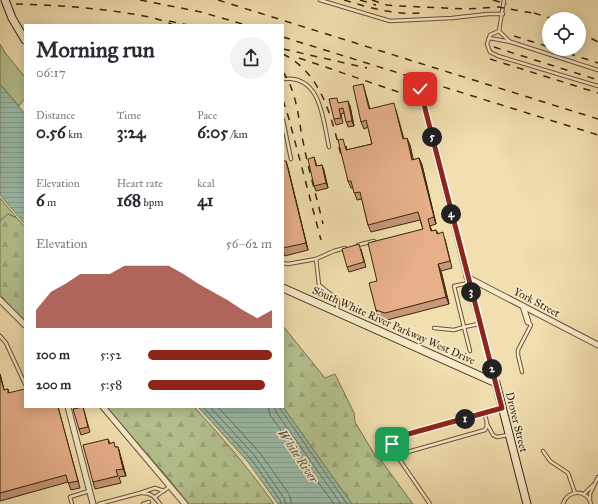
<!DOCTYPE html>
<html lang="en">
<head>
<meta charset="utf-8">
<style>
  :root { --surface:#fff; --page:#f2f2f3; --text:#2b2b33; --muted:#7c7c81; --accent:#8f2418 }
  body { margin:0; font-family:"IM FELL Great Primer",serif; background:var(--page); color:var(--text); height:100vh; display:flex; flex-direction:column; font-size:15px; white-space:nowrap }
  * { box-sizing:border-box; margin:0 }
  p { font-size:13px; color:var(--muted) }
  .icon { flex:none; width:22px; height:22px; fill:none; stroke:currentColor; stroke-width:2; stroke-linecap:round; stroke-linejoin:round }
  .map { position:relative; flex:1; overflow:hidden }
  .details { position:absolute; left:24px; top:24px; width:260px; height:384px; display:flex; flex-direction:column; background:var(--surface); border-radius:0px; box-shadow:0 2px 10px #0003 }
  .details>* { flex:none }
  .fabs { position:absolute; left:542px; top:12px; display:grid; gap:8px }
  .fabs a { display:grid; place-items:center; width:44px; height:44px; border-radius:50%; background:var(--surface); box-shadow:0 2px 10px #0003; font-size:20px }
  .pin { position:absolute; display:grid; place-items:center; width:34px; height:34px; color:#fff; margin:-17px; border-radius:8px; box-shadow:0 2px 6px #0006 }
  .km { position:absolute; width:20px; height:20px; margin:-10px; border-radius:50%; background:#222; color:#fff; font-size:11px; line-height:20px; text-align:center }
  .round { display:grid; place-items:center; flex:none; width:42px; height:42px; border-radius:21px; background:var(--page) }
  .summary { display:flex; align-items:center; justify-content:space-between; height:68px; padding:0 12px }
  h1 { font-size:22px; font-weight:700; line-height:30px }
  .figures { display:grid; grid-template-columns:repeat(3,1fr); gap:6px; height:68px; padding:4px 12px }
  .figures div { display:grid; align-content:center }
  .figures b { font-size:17px; font-weight:700 }
  .figures small { font-size:11px; font-weight:400 }
  .figures p { font-size:11px }
  .chart { height:112px; padding:8px 12px }
  .chart p { display:flex; justify-content:space-between }
  .chart svg { width:100%; height:72px; margin-top:4px; fill:var(--accent); opacity:.7 }
  ul { padding:0 12px; list-style:none; font-size:13px }
  li { display:grid; grid-template-columns:64px 48px 1fr; align-items:center; height:30px }
  li i { height:10px; border-radius:5px; background:var(--accent) }
  .map>svg:first-child { display:block }
</style>
</head>
<body>
<div class="map">
<svg width="598" height="504" viewBox="0 0 598 504">
  <defs>
    <pattern id="forest-firs" width="22" height="20" patternUnits="userSpaceOnUse"><rect width="22" height="20" fill="#b4c38f"/><path d="M5 1l3.5 6h-7zM16 11l3.5 6h-7z" fill="#9ca77a"/></pattern>
    <pattern id="water-rules" width="6" height="5" patternUnits="userSpaceOnUse"><rect width="6" height="5" fill="#9bbdab"/><path d="M0 2.5h6" fill="none" stroke="#86a292"/></pattern>
  </defs>
  <rect width="100%" height="100%" fill="#f1dfaf"/>
  <filter id="stains"><feTurbulence type="fractalNoise" baseFrequency=".005" numOctaves="4"/><feColorMatrix values="0 0 0 0 .2 0 0 0 0 .09 0 0 0 0 .02 0 0 0 .5 -.17"/></filter>
  <radialGradient id="worn" r=".72"><stop offset=".6" stop-color="#630" stop-opacity="0"/><stop offset="1" stop-color="#630" stop-opacity=".3"/></radialGradient>
  <g fill="#b4c38f" stroke="#77744e">
    <path d="M0 44 6 54 25 77V98L19 106 0 84Z"/>
    <path d="M0 198 17 218 8 214 0 221Z"/>
  </g>
  <g fill="url(#forest-firs)" stroke="#77744e">
    <path d="M8 214 17 218 25 227V322L7 303 0 294V221Z"/>
    <path d="M283 326 325 378 335 374 354 413 355 422 376 457 380 459 413 504H352L283 407Z"/>
    <path d="M106 407H194C223 438 250 470 274 504H188L169 479Z"/>
  </g>
  <g fill="url(#water-rules)" stroke="#74816c">
    <path d="M0 84 25 114V224L0 195Z"/>
    <path d="M198 407H283L352 504H278L248 462Z"/>
  </g>
  <g fill="none" stroke-linecap="round" stroke-linejoin="round">
    <g stroke="#6a725c" stroke-width="1">
      <path d="M203 407 251 459 280 500 281 504"/>
      <path d="M210 407 255 456 284 498 286 504"/>
      <path d="M218 407 260 453 289 494 292 504"/>
      <path d="M268 407 270 415 334 504"/>
      <path d="M274 407 276 412 341 504"/>
      <path d="M279 407 347 504"/>
    </g>
    <g stroke="#685436" stroke-width="4.5">
      <g id="lane">
        <path d="M320 0 390 21 452 18 488 14H503"/>
        <path d="M504 0 499 31 490 35 487 44 490 52 498 56 598 86"/>
        <path d="M499 31 510 42"/>
        <path d="M489 38 511 42 598 70"/>
        <path d="M283 79C321 74 323 120 329 147"/>
        <path d="M283 120 291 159"/>
        <path d="M358 245 374 241"/>
        <path d="M316 259 334 251 345 248"/>
        <path d="M283 263 288 264 316 259 319 285 338 300 337 310"/>
        <path d="M469 283 454 286 464 327 479 324"/>
        <path d="M434 328 454 330 464 327 470 351"/>
        <path d="M0 336 6 343 25 384"/>
        <path d="M522 372 518 355V350L531 325 529 323"/>
        <path d="M487 424 493 435 497 437 508 435"/>
        <path d="M543 451 550 461 568 473 575 493"/>
        <path d="M396 453H404L485 430C489 425 486 419 484 413"/>
        <path d="M141 493C151 493 154 496 160 504"/>
        <path d="M584 494 593 485"/>
        <path d="M155 497 169 487"/>
        <path d="M590 500V494L598 477"/>
        <path d="M72 504 70 497 89 491"/>
        <path d="M99 504 140 493 155 488 164 491"/>
        <path d="M143 504 149 502"/>
        <path d="M430 504 395 453 392 444 394 439 502 409"/>
        <path d="M563 504C568 489 587 489 591 504"/>
      </g>
    </g>
    <g stroke="#685436" stroke-width="7">
      <g id="street">
        <path d="M420 89 469 283 496 383"/>
        <path d="M467 277 598 345"/>
        <path d="M0 300 25 325"/>
        <path d="M523 306 528 322"/>
        <path d="M68 407 93 504"/>
        <path d="M103 407 185 504"/>
      </g>
    </g>
    <g stroke="#3a260d" stroke-width="9">
      <g id="secondary">
        <path d="M5 0 12 18 25 40"/>
        <path d="M283 288 496 383 527 504"/>
      </g>
    </g>
    <use href="#lane" stroke="#f6eacb" stroke-width="2.5"/>
    <use href="#street" stroke="#f6eacb" stroke-width="5"/>
    <use href="#secondary" stroke="#f6eacb" stroke-width="7"/>
    <g stroke="#3a260d" stroke-width="1.5" stroke-dasharray="7 7" stroke-linecap="butt">
      <path d="M140 0 201 12 246 25"/>
      <path d="M218 0 598 119"/>
      <path d="M344 0C370 8 394 15 421 13"/>
      <path d="M360 0 376 5"/>
      <path d="M372 0 387 5 399 6 467 9 498 7 538 14"/>
      <path d="M493 0 507 4"/>
      <path d="M16 4C51 5 85 7 120 12 138 15 157 17 173 25"/>
      <path d="M534 13 553 19"/>
      <path d="M169 21 188 25"/>
      <path d="M579 32 598 42"/>
      <path d="M514 36 549 47"/>
      <path d="M283 37 598 135"/>
      <path d="M494 47 598 80"/>
      <path d="M283 49 367 68"/>
      <path d="M555 49 598 63"/>
      <path d="M283 54C323 74 332 120 342 159"/>
      <path d="M299 58 413 97"/>
      <path d="M490 59 598 93"/>
      <path d="M283 72C298 94 298 120 304 146 309 172 317 198 323 224"/>
      <path d="M283 100 289 119 321 240"/>
    </g>
  </g>
  <g fill="#c79778" stroke="#3a260d">
    <path d="M363 84 365 91 370 109 396 110 404 139 410 145 413 160 419 158 422 165 436 224 430 226 432 231 436 230 438 233 445 239 452 268 441 271 449 304 387 320 378 317 376 310 377 281 423 229 420 220 371 232 368 225 362 199 357 200 353 188H351L348 181 346 146 347 150 372 144 368 127 364 129 361 122Z"/>
    <path d="M339 103 350 106 354 126 348 127 344 113 341 114 343 123 336 125 334 119Z"/>
    <path d="M314 157 317 166 322 165 328 188 316 191 314 186Z"/>
    <path d="M283 161 288 168 308 250 285 256 283 251Z"/>
    <path d="M361 249 366 267 349 272 347 267Z"/>
    <path d="M0 374 4 390 8 389 9 393 25 407H58L80 488 71 490 68 482 0 501Z"/>
    <path d="M83 407 90 432 81 435 79 429Z"/>
    <path d="M108 439 110 443 115 447H118L120 454 126 476 119 477 121 483 95 489 93 482Z"/>
  </g>
  <g fill="#a27b61" stroke="#3a260d">
    <path d="M348 101 350 106 354 126 352 121Z"/>
    <path d="M407 138 410 145 415 167 412 160Z"/>
    <path d="M419 158 422 165 436 224 434 217Z"/>
    <path d="M286 161 288 168 308 250 306 243Z"/>
    <path d="M322 165 324 170 328 188 326 183Z"/>
    <path d="M438 264 441 271 449 304 446 297Z"/>
    <path d="M0 374 6 397 0 376Z"/>
    <path d="M118 447 120 454 126 476 123 469Z"/>
  </g>
  <g fill="#e7b08b" stroke="#3a260d">
    <path d="M363 84 369 109 394 103 403 139 407 138 412 160 419 158 434 217 428 219 431 231 436 230 437 234 443 232 450 261 438 264 446 297 385 313 376 310 369 283 377 281 368 243 423 229 418 212 368 225 360 192 354 193 351 181H348L338 140 343 139 346 150 372 144 366 120 361 122 353 86Z"/>
    <path d="M337 98 338 103 348 101 352 121 346 122 343 108 339 109 341 118 334 119 329 99Z"/>
    <path d="M314 157 316 166 322 165 326 183 314 186 308 159Z"/>
    <path d="M283 161H286L306 243 283 248Z"/>
    <path d="M359 244 364 262 347 267 342 249Z"/>
    <path d="M0 376 4 390 8 389V393L25 389V407H58L78 481 68 483 66 475 0 493Z"/>
    <path d="M83 407 88 427 79 429 73 409Z"/>
    <path d="M108 439 109 444 114 442 115 447H118L123 469 116 470 118 476 93 482 83 445Z"/>
  </g>
  <g fill="none" stroke-linecap="round" stroke-linejoin="round">
    <g stroke="#fff" stroke-width="8">
      <path id="route" d="M392 444 394 438 502 408 420 89"/>
    </g>
    <use href="#route" stroke="#8f2418" stroke-width="5"/>
  </g>
  <g text-anchor="middle" stroke-width="3.5" stroke-linejoin="round" paint-order="stroke">
    <g font-size="11" fill="#3a260d" stroke="#f6eacb">
      <text transform="translate(537 302) rotate(28)" y="4">York Street</text>
      <text transform="translate(394 325) rotate(24)" y="4">South White River Parkway West Drive</text>
      <text transform="translate(517 422) rotate(76)" y="4">Drover Street</text>
    </g>
    <g font-size="12" font-style="italic" fill="#524c34" stroke="#f6eacb">
      <text transform="translate(298 456) rotate(56)" y="4">White River</text>
    </g>
  </g>
  <rect width="100%" height="100%" filter="url(#stains)"/>
  <rect width="100%" height="100%" fill="url(#worn)"/>
</svg>
<div class="fabs">
<a><svg class="icon" aria-label="locate" viewBox="0 0 24 24"><circle cx="12" cy="12" r="6"/><path d="M12 2v4M12 18v4M2 12h4M18 12h4"/></svg></a>
</div>
<div class="pin" style="left:392px;top:444px;background:#1e9e55"><svg class="icon" aria-label="arrive" viewBox="0 0 24 24"><path d="M6 21V4h12l-3 4 3 4H6"/></svg></div>
<div class="pin" style="left:420px;top:89px;background:#d93025"><svg class="icon" aria-label="check" viewBox="0 0 24 24"><path d="M5 12l5 5 9-10"/></svg></div>
<b class="km" style="left:465px;top:419px">1</b>
<b class="km" style="left:492px;top:369px">2</b>
<b class="km" style="left:471px;top:292px">3</b>
<b class="km" style="left:451px;top:214px">4</b>
<b class="km" style="left:432px;top:137px">5</b>
<section class="details">
<div class="summary"><div><h1>Morning run</h1><p>06:17</p></div><a class="round"><svg class="icon" aria-label="share" viewBox="0 0 24 24"><path d="M12 15V3M7 8l5-5 5 5M5 13v7h14v-7"/></svg></a></div>
<div class="figures">
<div><p>Distance</p><b>0.56<small> km</small></b></div>
<div><p>Time</p><b>3:24</b></div>
<div><p>Pace</p><b>6:05<small> /km</small></b></div>
</div>
<div class="figures">
<div><p>Elevation</p><b>6<small> m</small></b></div>
<div><p>Heart rate</p><b>168<small> bpm</small></b></div>
<div><p>kcal</p><b>41</b></div>
</div>
<div class="chart"><p><span>Elevation</span>56–62 m</p>
<svg viewBox="0 0 160 44" preserveAspectRatio="none"><path d="M0 44V33L10 22L20 17L30 11L40 11L50 11L60 6L70 6L80 6L90 6L100 11L110 17L120 22L130 27L140 33L150 38L160 33V44z"/></svg>
</div>
<ul>
<li><b>100 m</b>5:52<i style="width:100%"></i></li>
<li><b>200 m</b>5:58<i style="width:94%"></i></li>
</ul>
</section>
</div>
</body>
</html>
